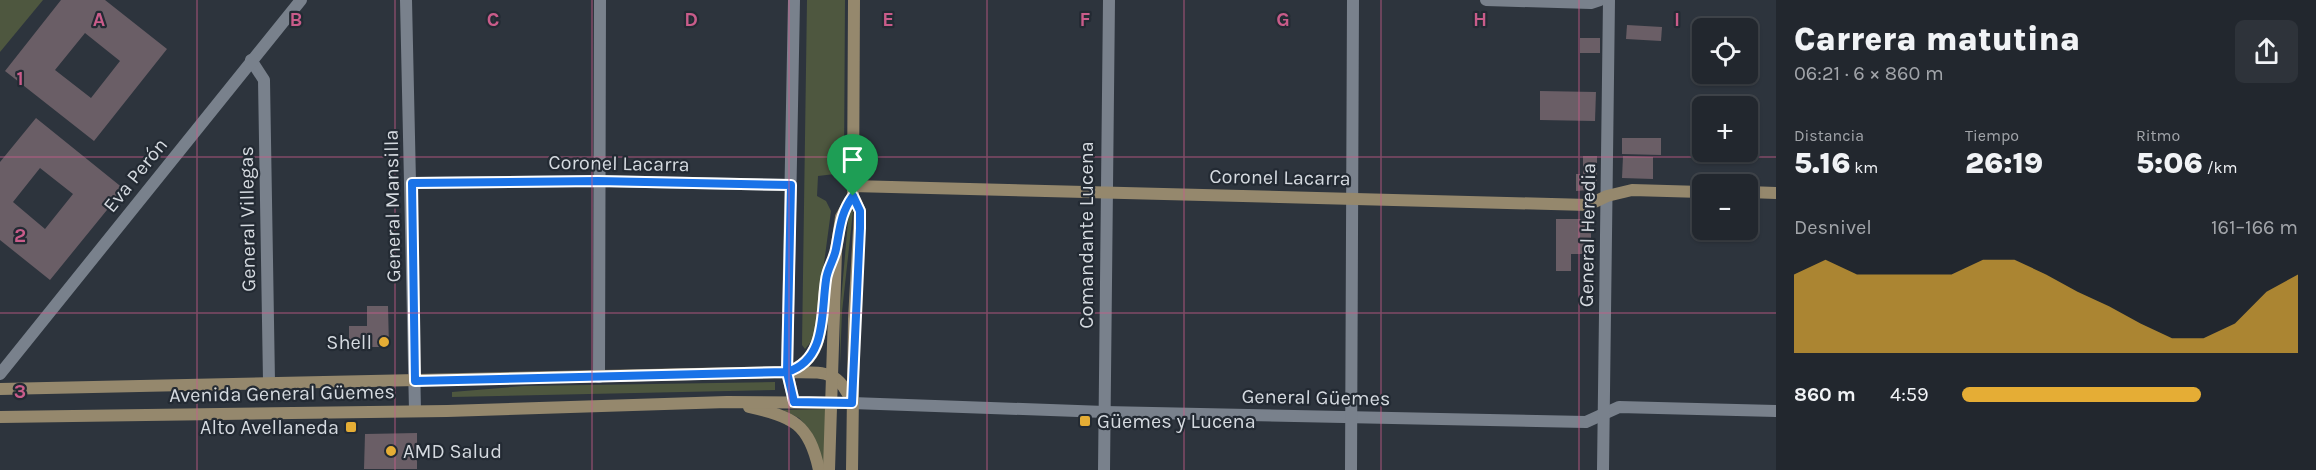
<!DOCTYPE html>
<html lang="es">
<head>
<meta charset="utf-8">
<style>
  :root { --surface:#22272e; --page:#2e333a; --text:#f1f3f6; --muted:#a2a5aa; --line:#3f444a; --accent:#e5ad35 }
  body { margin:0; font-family:Karla,sans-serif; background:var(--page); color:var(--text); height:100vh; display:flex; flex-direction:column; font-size:22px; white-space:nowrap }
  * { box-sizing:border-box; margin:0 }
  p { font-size:20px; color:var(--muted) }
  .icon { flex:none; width:33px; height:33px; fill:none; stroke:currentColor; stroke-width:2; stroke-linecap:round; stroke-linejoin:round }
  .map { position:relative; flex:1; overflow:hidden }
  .panel { display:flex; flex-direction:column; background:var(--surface); width:540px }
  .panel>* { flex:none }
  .fabs { position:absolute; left:1692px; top:18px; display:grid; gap:12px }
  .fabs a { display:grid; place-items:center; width:66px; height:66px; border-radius:9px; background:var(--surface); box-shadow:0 2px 4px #0004,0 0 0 2px var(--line); font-size:30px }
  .pin { position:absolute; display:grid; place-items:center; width:51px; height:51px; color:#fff; margin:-62px -26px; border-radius:50% 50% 50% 0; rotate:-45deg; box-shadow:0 0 6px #0007 }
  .pin .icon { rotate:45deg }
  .round { display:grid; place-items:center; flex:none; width:63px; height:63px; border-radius:9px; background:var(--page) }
  .summary { display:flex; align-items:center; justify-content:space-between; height:102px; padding:0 18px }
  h1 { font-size:33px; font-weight:800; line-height:45px }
  .stats { display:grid; grid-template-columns:repeat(3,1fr); gap:9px; height:102px; padding:6px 18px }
  .stats div { display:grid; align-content:center }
  .stats b { font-size:30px; font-weight:800 }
  .stats small { font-size:16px; font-weight:400 }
  .stats p { font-size:16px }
  .chart { height:168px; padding:12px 18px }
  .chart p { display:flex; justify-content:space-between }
  .chart svg { width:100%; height:108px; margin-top:6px; fill:var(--accent); opacity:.7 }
  ul { padding:0 18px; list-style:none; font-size:20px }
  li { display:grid; grid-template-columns:96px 72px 1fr; align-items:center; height:45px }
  li i { height:15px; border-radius:8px; background:var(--accent) }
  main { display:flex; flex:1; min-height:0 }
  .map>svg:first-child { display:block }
</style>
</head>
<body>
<main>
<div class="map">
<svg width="1776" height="470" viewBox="0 0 1776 470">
  <rect width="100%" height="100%" fill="#2d343d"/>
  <g fill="#4e573f">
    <path d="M0 0H43L0 52Z"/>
    <path d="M807 0H845L844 161 835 174 818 176 817 196 826 201 831 211 814 338 805 349 802 345Z"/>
    <path d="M849 210 853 211 842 312 840 364V312Z"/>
    <path d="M775 382V390L452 397V392L524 386Z"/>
    <path d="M826 409 824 470 809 429 799 418 783 410Z"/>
  </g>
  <g fill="#6a5e66" fill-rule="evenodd">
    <path d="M61 0H105L167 49 94 141 5 71ZM85 33 120 61 91 98 55 70Z"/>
    <path d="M1627 25 1662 27 1661 41 1626 39Z"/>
    <rect x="1580" y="38" width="20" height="15"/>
    <path d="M1540 91 1596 92 1595 121 1540 120Z"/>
    <path d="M36 118 124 189 50 280 0 240V162ZM40 168 73 194 45 229 13 202Z"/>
    <path d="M1622 138H1661V155L1622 154Z"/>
    <path d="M1583 156H1597V183L1589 190 1576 191V174H1583Z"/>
    <path d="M1623 156 1653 157V179L1622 178Z"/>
    <path d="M1556 219H1591V254H1571V271H1556Z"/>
    <path d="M367 306H388L389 347H349V326H367Z"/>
    <path d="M417 433V469H364L365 434Z"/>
  </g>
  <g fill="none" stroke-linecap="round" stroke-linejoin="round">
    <g stroke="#79818c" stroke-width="12">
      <path d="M406 0 415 410"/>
      <path d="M1486 0 1591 3 1600 0"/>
      <path d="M251 60 264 80 269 381"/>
      <path d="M412 183 598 181 791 185"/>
      <path d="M0 374 301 0"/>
      <path d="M599 377 600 0"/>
      <path d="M794 402 787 372 794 0"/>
      <path d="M852 403 1105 412 1586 422 1619 407 1776 411"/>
      <path d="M1104 470 1109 0"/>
      <path d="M1351 470 1353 0"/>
      <path d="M1603 470 1609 0"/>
    </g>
    <g stroke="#95886d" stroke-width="12">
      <path d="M852 186 1588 205 1607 196 1632 190 1702 192"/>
      <path d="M1748 192 1776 193"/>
      <path d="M788 371C832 359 818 302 829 269"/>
      <path d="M0 389 787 372C821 373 838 367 852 403"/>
      <path d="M749 407C793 417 809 423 819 470"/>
      <path d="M0 417 447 411 727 402 852 403"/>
      <path d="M829 470 836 251 841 217 853 196"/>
      <path d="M852 470 854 319 860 211 853 196 854 0"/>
    </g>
  </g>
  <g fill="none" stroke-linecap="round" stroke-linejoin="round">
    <g stroke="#fff" stroke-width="12">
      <path id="route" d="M853 196C840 214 840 229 836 249 834 260 827 269 826 280 821 313 827 360 787 372L415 381 412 183 598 181 791 185 787 372 794 402 852 403 860 228V211L853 196"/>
    </g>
    <use href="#route" stroke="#1a73e8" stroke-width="8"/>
  </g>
  <path fill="none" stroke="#c95c8a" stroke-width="1.5" stroke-opacity="0.55" d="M197 0V470M395 0V470M592 0V470M789 0V470M987 0V470M1184 0V470M1381 0V470M1579 0V470M0 157H1776M0 313H1776"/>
  <g fill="#e5ad35" stroke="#232a33" stroke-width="2">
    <circle cx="384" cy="342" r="6"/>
    <rect x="1079" y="415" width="12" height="12" rx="3"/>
    <rect x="345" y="421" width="12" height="12" rx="3"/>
    <circle cx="391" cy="451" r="6"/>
  </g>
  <g text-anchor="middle" stroke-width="4.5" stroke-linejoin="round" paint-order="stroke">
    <g font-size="20" fill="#d5dae0" stroke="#232a33">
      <text transform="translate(619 163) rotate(1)" y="7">Coronel Lacarra</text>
      <text transform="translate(135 175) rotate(-51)" y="7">Eva Perón</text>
      <text transform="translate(1280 177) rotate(1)" y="7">Coronel Lacarra</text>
      <text transform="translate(392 206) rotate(-91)" y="7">General Mansilla</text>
      <text transform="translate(247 219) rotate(-91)" y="7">General Villegas</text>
      <text transform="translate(1086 235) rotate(-90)" y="7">Comandante Lucena</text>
      <text transform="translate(1587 235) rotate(-89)" y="7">General Heredia</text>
      <text transform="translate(282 393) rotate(-1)" y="7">Avenida General Güemes</text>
      <text transform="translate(1316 397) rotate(1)" y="7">General Güemes</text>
    </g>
    <g font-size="20" fill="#d5dae0" stroke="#232a33" text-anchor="end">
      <text x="372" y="349">Shell</text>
      <text x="1097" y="428" text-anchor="start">Güemes y Lucena</text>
      <text x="339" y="434">Alto Avellaneda</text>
      <text x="403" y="458" text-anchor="start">AMD Salud</text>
    </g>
  </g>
  <g font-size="20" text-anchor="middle" font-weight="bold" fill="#c95c8a" stroke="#232a33" stroke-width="4.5" stroke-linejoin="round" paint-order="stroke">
    <text x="99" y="26">A</text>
    <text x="296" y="26">B</text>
    <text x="493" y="26">C</text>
    <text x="691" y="26">D</text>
    <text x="888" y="26">E</text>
    <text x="1085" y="26">F</text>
    <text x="1283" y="26">G</text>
    <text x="1480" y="26">H</text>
    <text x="1677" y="26">I</text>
    <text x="20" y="85">1</text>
    <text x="20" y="242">2</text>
    <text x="20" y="398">3</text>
  </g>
</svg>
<div class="fabs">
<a><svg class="icon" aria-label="locate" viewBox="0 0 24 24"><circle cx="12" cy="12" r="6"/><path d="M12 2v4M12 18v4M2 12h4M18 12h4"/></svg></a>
<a>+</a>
<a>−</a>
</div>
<div class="pin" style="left:853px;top:196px;background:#1e9e55"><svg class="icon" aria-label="arrive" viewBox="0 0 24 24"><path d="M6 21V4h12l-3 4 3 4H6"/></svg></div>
</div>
<section class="panel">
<div class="summary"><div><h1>Carrera matutina</h1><p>06:21 · 6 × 860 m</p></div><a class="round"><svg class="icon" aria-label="share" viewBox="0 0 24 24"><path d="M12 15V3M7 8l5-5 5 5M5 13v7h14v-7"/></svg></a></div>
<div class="stats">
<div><p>Distancia</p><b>5.16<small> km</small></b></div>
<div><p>Tiempo</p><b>26:19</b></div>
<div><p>Ritmo</p><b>5:06<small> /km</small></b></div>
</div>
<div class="chart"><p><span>Desnivel</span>161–166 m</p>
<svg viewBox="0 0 160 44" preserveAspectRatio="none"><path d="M0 44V12L10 6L20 12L30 12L40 12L50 12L60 6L70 6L80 12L90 19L100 25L110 32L120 38L130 38L140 32L150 19L160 12V44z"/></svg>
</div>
<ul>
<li><b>860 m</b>4:59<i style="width:71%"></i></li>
</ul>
</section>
</main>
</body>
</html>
